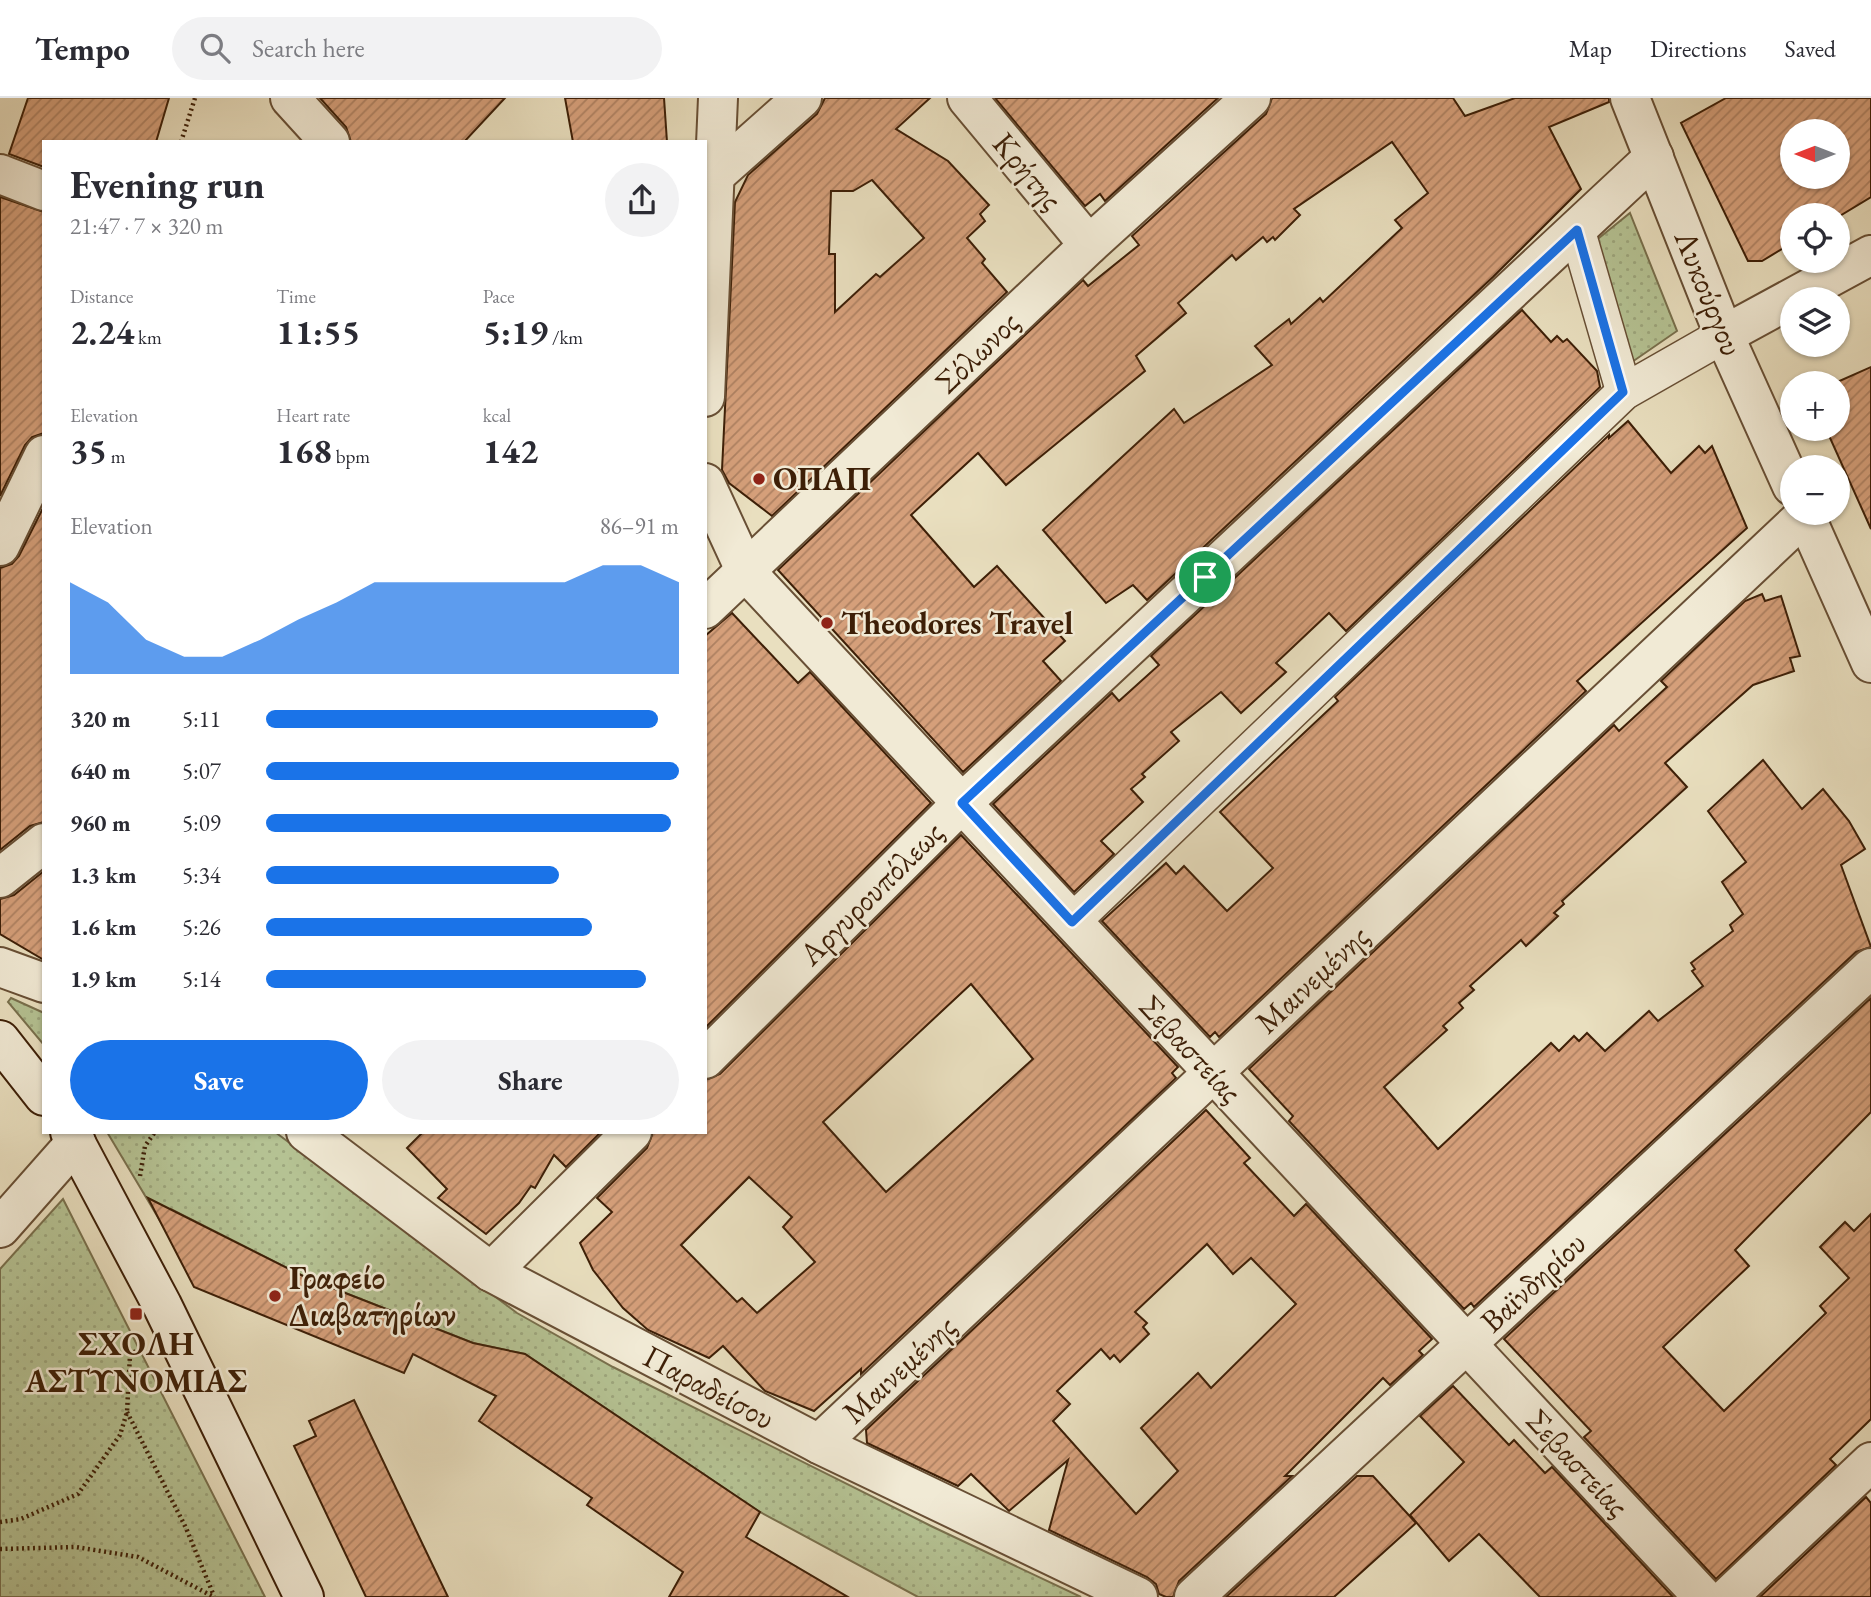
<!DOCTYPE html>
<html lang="en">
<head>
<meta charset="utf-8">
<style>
  :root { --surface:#fff; --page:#f2f2f3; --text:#2b2b33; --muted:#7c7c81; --line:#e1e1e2; --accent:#1a73e8 }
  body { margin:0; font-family:"EB Garamond",serif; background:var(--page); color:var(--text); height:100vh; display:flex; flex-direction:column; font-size:26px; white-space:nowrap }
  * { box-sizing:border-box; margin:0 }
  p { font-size:23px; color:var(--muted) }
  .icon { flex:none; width:38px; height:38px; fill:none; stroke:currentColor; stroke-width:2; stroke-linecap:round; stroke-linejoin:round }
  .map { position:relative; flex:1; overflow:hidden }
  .drawer { position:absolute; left:42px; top:42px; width:665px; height:994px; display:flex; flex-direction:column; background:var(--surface); border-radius:0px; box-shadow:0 2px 5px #0004 }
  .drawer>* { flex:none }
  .needle { width:46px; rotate:270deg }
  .tools { position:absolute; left:1780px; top:21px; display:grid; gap:14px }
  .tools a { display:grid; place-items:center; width:70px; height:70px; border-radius:50%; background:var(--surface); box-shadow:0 2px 5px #0004; font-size:35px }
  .pin { position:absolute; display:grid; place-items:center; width:60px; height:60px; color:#fff; margin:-30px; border:4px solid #fff; border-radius:50%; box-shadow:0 2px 7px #0007 }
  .round { display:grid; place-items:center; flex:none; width:74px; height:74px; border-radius:37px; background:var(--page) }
  .head { display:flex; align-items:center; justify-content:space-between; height:119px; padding:0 28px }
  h1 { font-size:38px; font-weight:700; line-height:52px }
  .metrics { display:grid; grid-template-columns:repeat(3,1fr); gap:10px; height:119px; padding:7px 28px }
  .metrics div { display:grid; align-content:center }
  .metrics b { font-size:35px; font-weight:700 }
  .metrics small { font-size:19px; font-weight:400 }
  .metrics p { font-size:19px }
  .chart { height:196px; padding:14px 28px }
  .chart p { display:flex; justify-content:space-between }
  .chart svg { width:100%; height:126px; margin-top:7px; fill:var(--accent); opacity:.7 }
  .primary-button { display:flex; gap:14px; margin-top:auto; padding:14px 28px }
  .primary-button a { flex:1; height:80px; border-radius:42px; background:var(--accent); color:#fff; font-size:28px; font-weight:700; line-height:80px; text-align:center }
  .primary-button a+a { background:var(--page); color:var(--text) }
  ul { padding:0 28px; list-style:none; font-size:23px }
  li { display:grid; grid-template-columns:112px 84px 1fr; align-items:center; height:52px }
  li i { height:18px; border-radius:9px; background:var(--accent) }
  header { display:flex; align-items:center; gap:42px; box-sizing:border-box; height:98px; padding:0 35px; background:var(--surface); border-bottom:2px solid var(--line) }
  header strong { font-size:33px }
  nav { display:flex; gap:38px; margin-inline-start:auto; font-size:24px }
  .search { width:490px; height:63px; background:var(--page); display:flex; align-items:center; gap:18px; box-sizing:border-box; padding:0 24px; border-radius:38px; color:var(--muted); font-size:26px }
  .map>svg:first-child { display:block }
</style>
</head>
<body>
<header>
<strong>Tempo</strong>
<div class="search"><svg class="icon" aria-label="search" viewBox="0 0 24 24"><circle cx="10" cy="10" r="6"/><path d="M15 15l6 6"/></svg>Search here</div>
<nav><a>Map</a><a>Directions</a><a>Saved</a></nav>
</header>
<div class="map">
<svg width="1871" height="1499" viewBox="0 0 1871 1499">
  <defs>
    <pattern id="park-dots" width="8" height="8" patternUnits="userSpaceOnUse" patternTransform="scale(1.75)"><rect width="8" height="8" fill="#b5c293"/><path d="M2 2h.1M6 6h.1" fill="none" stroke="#9da67d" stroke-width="1.8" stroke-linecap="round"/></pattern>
    <pattern id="building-hatch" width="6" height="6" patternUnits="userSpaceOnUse" patternTransform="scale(1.75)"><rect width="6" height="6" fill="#d59f7a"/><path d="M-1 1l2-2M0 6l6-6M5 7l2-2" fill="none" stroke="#ae8162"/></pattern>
  </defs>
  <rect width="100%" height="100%" fill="#e9dfbf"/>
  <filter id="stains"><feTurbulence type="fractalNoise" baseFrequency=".00286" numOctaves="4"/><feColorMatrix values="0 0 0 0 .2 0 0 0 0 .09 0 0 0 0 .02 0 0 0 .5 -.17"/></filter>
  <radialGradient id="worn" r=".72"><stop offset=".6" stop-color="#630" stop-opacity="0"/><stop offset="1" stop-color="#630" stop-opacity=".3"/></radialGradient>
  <g fill="url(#park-dots)" stroke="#79704d" stroke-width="2">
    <path d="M1630 115 1677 233 1632 264 1594 144Z"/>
    <path d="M11 900 44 915V947L8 904Z"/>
    <path d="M107 1034H275L517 1215 613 1269 931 1428 1081 1499H918L760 1414 525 1256 473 1245 307 1180 171 1111 162 1126Z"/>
    <path d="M63 1101 265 1499H0V1171Z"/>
  </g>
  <g fill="url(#building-hatch)" stroke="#3d1f07" stroke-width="2" fill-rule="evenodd">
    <path d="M28 0H169L156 44H44V69L9 56Z"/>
    <path d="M320 0H505L464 44H351L346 29Z"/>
    <path d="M565 0H664L667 44H573Z"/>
    <path d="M825 0H930L896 31 948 63 989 107 980 116 985 123 967 140 985 161 982 165 1007 194 772 418 729 385 722 372 735 104 748 77 817 16ZM872 82 924 140 880 179 876 176 835 214V156H829L831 93H853Z"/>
    <path d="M995 0H1218L1105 103 1100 96 1085 108Z"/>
    <path d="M1272 0H1453L1465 18 1515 0H1609V4L1549 29 1581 91 1493 179 1147 502 1133 487 1106 505 1043 432 1174 311 1184 325 1272 267 1255 248 1289 221 1291 226 1320 200 1323 204 1402 130 1395 122 1428 95 1392 44 1294 111 1300 117 1275 142 1273 139 1267 144 1263 139 1236 162 1232 157 1178 205 1186 215 1136 258 1145 273 1006 387 978 355 911 417 974 489 997 468 1065 543 1043 563 1061 583 963 674 778 472 1083 182 1088 188 1139 147 1132 138 1266 16Z"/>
    <path d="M1726 0H1871V99L1838 119 1792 117V145L1762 163H1748L1681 25ZM1792 33H1838V79H1792Z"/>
    <path d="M0 99 44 114V335L32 339 25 347 0 398Z"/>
    <path d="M1522 212 1551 244 1557 238 1563 244 1567 241 1597 273 1600 289 1346 533 1329 515 1276 565 1286 574 1241 615 1221 594 1171 634 1179 643 1142 676 1145 679 1131 691 1143 704 1101 743 1114 756 1074 794 993 706 1112 595 1119 603 1159 567 1151 558Z"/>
    <path d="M1871 269V431L1826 331H1838V285H1835Z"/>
    <path d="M1628 323 1671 375 1699 348 1705 355 1712 348 1747 430 1577 583 1586 593 1219 939 1215 934 1210 939 1102 823 1166 765 1176 776 1184 768 1227 813 1273 770 1220 714 1338 603 1335 599 1609 337V340Z"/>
    <path d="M44 408V724L30 728 0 752V470L12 466 19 458Z"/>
    <path d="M1762 496 1765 503 1781 498 1800 558 1790 560 1794 573 1753 587 1665 665 1687 689 1562 803 1564 806 1554 815 1558 818 1526 848 1521 842 1470 888 1474 892 1459 905 1463 910 1443 928 1447 932 1384 989 1438 1051 1551 945 1559 953 1574 938 1579 943 1587 935 1605 953 1649 913 1658 923 1703 888 1692 873 1695 871 1691 865 1733 833 1730 827 1743 816 1722 784 1746 764 1708 713 1763 662 1802 711 1823 691 1849 723 1865 751 1841 767 1871 849 1856 854 1474 1209 1471 1205 1464 1211 1289 1023 1293 1018 1249 971 1614 627 1619 633 1667 589 1661 583 1745 503Z"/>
    <path d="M732 515 798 585 810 574 931 705 705 930V538Z"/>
    <path d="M961 737 1178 969 1172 975 1176 980 861 1276V1271L814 1313 765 1293 723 1248 709 1260 648 1232 623 1210 593 1172 580 1145 612 1114 597 1100 647 1050 653 1034H705V982L720 976ZM971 886 1033 961 886 1094 823 1024ZM749 1079 792 1119 783 1129 815 1164 757 1215 742 1200 737 1204 681 1147Z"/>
    <path d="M44 773V862L0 836V801L14 797Z"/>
    <path d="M1871 900V1014L1735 1152 1749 1168 1663 1249 1724 1313 1826 1215 1820 1208 1849 1180 1820 1149 1845 1124 1854 1133 1871 1116V1321L1830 1361 1836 1367 1716 1481 1584 1339 1591 1333 1504 1241Z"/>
    <path d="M1206 1012 1250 1060 1244 1065 1294 1118 1306 1106 1432 1241 1419 1253 1423 1257 1390 1287 1383 1280 1285 1378H1292L1179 1483 1173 1499H1166L1159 1496 1156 1486 1147 1479 1049 1432 1068 1362 1009 1413 971 1376 958 1388 867 1345 866 1332ZM1207 1146 1233 1176 1251 1160 1296 1206 1211 1290 1198 1275 1141 1330 1178 1373 1136 1416 1053 1323 1070 1306 1057 1293 1101 1251 1110 1261 1114 1257 1120 1264 1149 1236 1143 1229 1147 1225 1135 1214Z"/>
    <path d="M423 1034H601L566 1069 554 1057 535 1090 531 1088 519 1105 486 1136 438 1100 447 1091 407 1050Z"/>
    <path d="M148 1100 307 1180 473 1245 525 1256 760 1414 746 1439 848 1499H669L683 1474 587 1407 592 1400 479 1323 496 1298 413 1256 404 1275 194 1189Z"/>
    <path d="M1453 1288 1509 1347 1514 1342 1545 1375 1552 1369 1673 1499H1540L1479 1436 1449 1463 1410 1417 1464 1364 1420 1318Z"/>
    <path d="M354 1302 423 1447 448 1499H366L294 1348 316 1338 309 1323Z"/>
    <path d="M1357 1378H1373L1416 1425 1334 1499H1226Z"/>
    <path d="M1866 1399 1871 1405V1499H1760Z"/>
  </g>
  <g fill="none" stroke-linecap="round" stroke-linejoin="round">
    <g stroke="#684f35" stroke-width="38">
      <g id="pedestrian">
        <path d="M1577 132 1624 294"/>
        <path d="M1072 824 1624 294 1724 237"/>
      </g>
    </g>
    <g stroke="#684f35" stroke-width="42">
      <g id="minor">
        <path d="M290 0 330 44"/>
        <path d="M967 0 1089 147"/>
        <path d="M1630 0 1724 237 1792 388"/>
        <path d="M0 76 44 93"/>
        <path d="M705 81 713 79 802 0"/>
        <path d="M1724 237 1871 157"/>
        <path d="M705 299 718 0"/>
        <path d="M705 385 746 474 1703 1499"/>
        <path d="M1804 415 1871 565"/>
        <path d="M0 448 44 357"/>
        <path d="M705 511 1089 147 1251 0"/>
        <path d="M0 780 44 745"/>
        <path d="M0 869 44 885"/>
        <path d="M705 961 962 705 1654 59"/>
        <path d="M306 1034 491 1174 819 1346 1138 1499"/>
        <path d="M0 1130 76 1044"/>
        <path d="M491 1174 632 1034"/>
        <path d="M819 1346 1805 417"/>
        <path d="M1194 1499 1871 870"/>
        <path d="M1728 1499 1871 1364"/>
      </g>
    </g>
    <g stroke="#3d1f07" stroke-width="42">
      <g id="secondary">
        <path d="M0 942 44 998"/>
        <path d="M70 1034 162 1207 304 1499"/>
      </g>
    </g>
    <g stroke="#3d1f07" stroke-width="4.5" stroke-dasharray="2 3.5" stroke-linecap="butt">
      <path d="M181 44 195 0"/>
      <path d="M140 1078 145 1048 155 1034"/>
      <path d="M127 1314 186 1430 214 1498"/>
      <path d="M0 1424 21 1421 78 1396 120 1337 127 1314 130 1257 140 1250"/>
      <path d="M0 1451 76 1449 138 1459 214 1499"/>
    </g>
    <use href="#pedestrian" stroke="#f1ead5" stroke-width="35"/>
    <use href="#minor" stroke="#f1ead5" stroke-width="38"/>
    <use href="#secondary" stroke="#f1ead5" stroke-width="38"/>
  </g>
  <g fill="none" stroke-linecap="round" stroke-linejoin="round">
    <g stroke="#fff" stroke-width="14">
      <path id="route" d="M1577 132 1623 294 1072 824 962 705Z"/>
    </g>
    <use href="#route" stroke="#1a73e8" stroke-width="9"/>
  </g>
  <g fill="#8f2418" stroke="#f1ead5" stroke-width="2.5">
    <circle cx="759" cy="381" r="7"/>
    <circle cx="827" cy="525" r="7"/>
    <circle cx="275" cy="1198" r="7"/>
    <rect x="129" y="1209" width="14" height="14" rx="3.5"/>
  </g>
  <g text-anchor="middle" stroke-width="5" stroke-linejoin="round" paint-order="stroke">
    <g font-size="32" fill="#3d1f07" stroke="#f1ead5">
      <text transform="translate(1028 73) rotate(50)" y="11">Κρήτης</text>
      <text transform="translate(1709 195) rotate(68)" y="11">Λυκούργου</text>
      <text transform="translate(977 254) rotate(-44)" y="11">Σόλωνος</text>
      <text transform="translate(871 795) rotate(-45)" y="11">Αργυρουπόλεως</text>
      <text transform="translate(1312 881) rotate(-43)" y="11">Μαινεμένης</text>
      <text transform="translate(1191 951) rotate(47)" y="11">Σεβαστείας</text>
      <text transform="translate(1533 1184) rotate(-43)" y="11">Βαϊνδηρίου</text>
      <text transform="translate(899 1271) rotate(-43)" y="11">Μαινεμένης</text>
      <text transform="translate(709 1289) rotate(28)" y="11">Παραδείσου</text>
      <text transform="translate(1578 1365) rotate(47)" y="11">Σεβαστείας</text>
    </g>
    <g font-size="32" font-weight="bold" fill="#3d1f07" stroke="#f1ead5" text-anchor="start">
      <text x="773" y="392">ΟΠΑΠ</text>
      <text x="841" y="536">Theodores Travel</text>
      <text x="289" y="1191">Γραφείο<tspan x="289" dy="37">Διαβατηρίων</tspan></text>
      <text x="136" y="1257" text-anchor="middle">ΣΧΟΛΗ<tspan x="136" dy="37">ΑΣΤΥΝΟΜΙΑΣ</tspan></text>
    </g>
  </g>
  <rect width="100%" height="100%" filter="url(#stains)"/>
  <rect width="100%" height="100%" fill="url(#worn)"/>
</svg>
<div class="tools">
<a><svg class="needle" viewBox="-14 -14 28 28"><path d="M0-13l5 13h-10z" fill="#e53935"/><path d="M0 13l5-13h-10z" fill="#7c7c81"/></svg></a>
<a><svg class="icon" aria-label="locate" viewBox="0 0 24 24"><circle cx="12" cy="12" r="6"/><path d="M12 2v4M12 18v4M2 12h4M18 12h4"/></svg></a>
<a><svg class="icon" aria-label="layers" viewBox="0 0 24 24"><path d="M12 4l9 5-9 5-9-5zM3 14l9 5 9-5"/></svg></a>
<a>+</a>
<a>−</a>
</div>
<div class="pin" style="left:1205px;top:479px;background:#1e9e55"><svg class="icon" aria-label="arrive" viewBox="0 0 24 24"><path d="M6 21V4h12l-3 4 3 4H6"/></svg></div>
<section class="drawer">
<div class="head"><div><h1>Evening run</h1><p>21:47 · 7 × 320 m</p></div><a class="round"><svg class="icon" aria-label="share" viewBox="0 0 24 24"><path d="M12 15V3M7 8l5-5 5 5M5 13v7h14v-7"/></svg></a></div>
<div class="metrics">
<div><p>Distance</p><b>2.24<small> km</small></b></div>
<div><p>Time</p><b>11:55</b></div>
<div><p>Pace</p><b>5:19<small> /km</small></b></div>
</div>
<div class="metrics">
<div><p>Elevation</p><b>35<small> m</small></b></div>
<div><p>Heart rate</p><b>168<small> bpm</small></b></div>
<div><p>kcal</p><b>142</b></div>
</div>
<div class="chart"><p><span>Elevation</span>86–91 m</p>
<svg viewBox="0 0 160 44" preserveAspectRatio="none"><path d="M0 44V12L10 19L20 32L30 38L40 38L50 32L60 25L70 19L80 12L90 12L100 12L110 12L120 12L130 12L140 6L150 6L160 12V44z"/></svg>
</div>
<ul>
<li><b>320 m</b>5:11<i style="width:95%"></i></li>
<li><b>640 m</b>5:07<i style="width:100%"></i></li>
<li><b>960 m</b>5:09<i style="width:98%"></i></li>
<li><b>1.3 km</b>5:34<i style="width:71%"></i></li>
<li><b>1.6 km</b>5:26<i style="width:79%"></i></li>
<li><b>1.9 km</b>5:14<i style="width:92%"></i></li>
</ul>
<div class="primary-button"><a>Save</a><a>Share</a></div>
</section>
</div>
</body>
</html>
